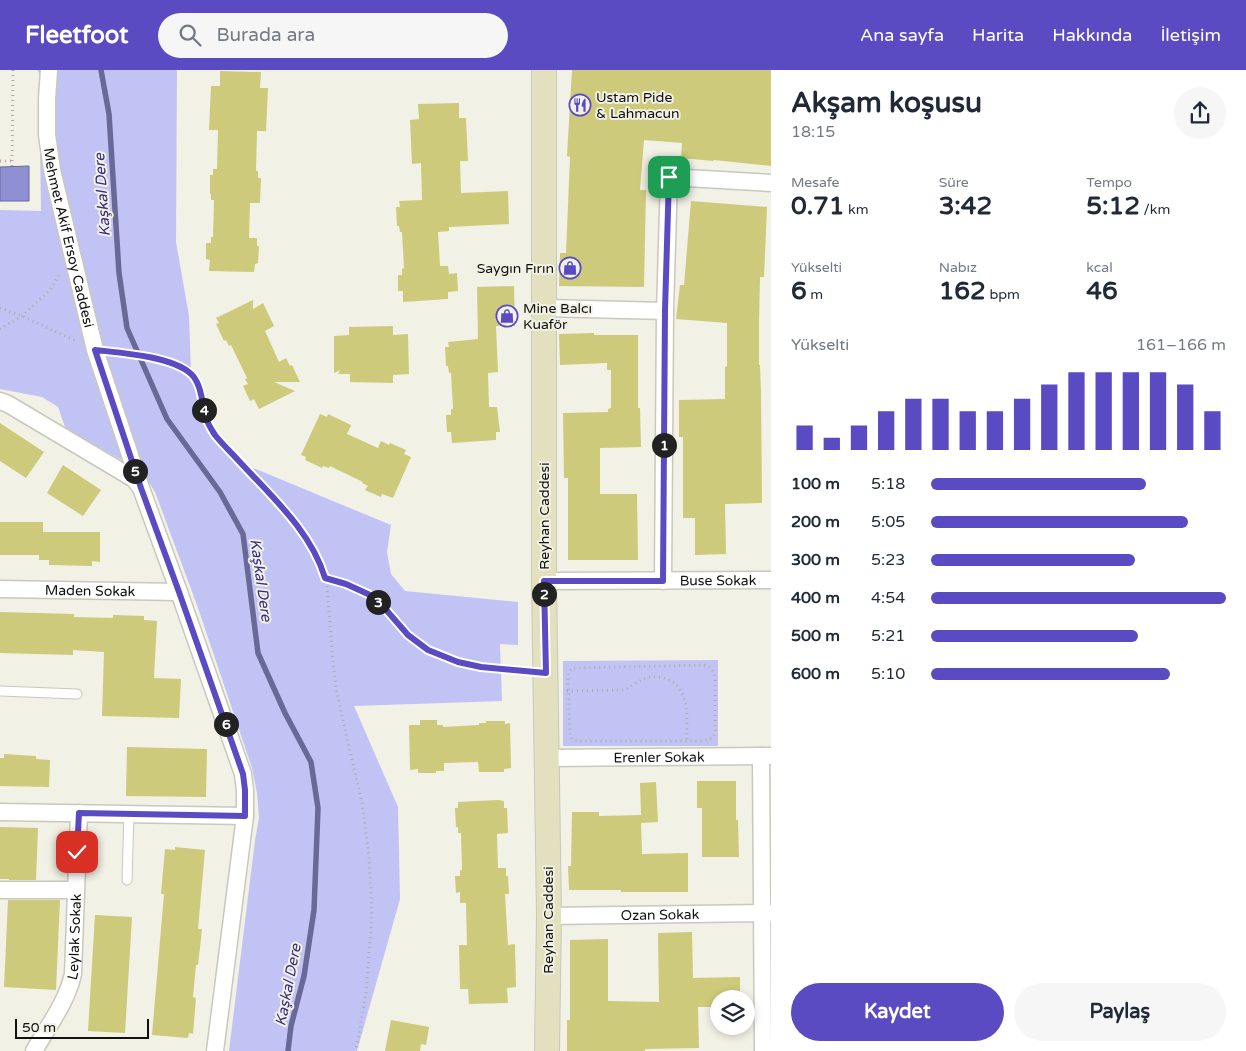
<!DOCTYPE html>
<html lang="tr">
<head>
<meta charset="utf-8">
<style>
  :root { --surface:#fff; --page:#f6f6f7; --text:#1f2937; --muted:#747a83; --accent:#5a4bc3 }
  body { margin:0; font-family:"Varela Round",sans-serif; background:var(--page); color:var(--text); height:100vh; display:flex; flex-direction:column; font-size:19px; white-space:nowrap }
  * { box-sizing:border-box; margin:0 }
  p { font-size:16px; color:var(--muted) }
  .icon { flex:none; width:28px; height:28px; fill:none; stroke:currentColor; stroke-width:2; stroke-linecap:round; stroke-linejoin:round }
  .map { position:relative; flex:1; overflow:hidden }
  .panel { display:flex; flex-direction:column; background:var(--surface); width:475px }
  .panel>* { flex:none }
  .buttons { position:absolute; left:710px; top:920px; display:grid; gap:10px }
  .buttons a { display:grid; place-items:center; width:45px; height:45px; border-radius:50%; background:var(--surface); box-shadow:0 2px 8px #0003; font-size:25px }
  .scale { position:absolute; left:15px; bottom:12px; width:134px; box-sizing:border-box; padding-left:5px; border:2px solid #11110d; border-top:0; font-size:14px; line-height:18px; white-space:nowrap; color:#11110d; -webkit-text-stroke:4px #f1f1e5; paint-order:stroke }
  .pin { position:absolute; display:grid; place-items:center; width:42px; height:42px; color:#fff; margin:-21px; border-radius:10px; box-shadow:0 2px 8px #0006 }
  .km { position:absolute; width:25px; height:25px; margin:-12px; border-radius:50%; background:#222; color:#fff; font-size:14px; line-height:25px; text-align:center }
  .round { display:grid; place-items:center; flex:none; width:52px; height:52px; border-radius:26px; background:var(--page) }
  .overview { display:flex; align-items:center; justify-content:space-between; height:85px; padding:0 20px }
  h1 { font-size:28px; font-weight:800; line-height:38px }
  .metrics { display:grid; grid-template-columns:repeat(3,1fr); gap:8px; height:85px; padding:5px 20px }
  .metrics div { display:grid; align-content:center }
  .metrics b { font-size:25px; font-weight:800 }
  .metrics small { font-size:14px; font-weight:400 }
  .metrics p { font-size:14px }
  .chart { height:140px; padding:10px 20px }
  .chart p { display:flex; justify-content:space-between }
  .chart svg { width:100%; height:90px; margin-top:5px; stroke:var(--accent); stroke-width:6 }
  .primary-button { display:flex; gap:10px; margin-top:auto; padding:10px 20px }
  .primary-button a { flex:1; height:58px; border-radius:30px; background:var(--accent); color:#fff; font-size:20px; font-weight:800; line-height:58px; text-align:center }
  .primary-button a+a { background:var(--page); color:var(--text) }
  ul { padding:0 20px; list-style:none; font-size:16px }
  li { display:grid; grid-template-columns:80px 60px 1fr; align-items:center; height:38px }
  li i { height:12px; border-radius:6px; background:var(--accent) }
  header { display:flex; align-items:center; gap:30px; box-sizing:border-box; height:70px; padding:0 25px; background:var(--accent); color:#fff }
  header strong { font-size:24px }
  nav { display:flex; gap:28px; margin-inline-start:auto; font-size:18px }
  .search { width:350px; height:45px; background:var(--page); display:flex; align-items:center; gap:12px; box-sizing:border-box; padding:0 18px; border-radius:28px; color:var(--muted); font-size:19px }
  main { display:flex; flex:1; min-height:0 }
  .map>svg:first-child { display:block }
</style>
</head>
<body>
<header>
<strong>Fleetfoot</strong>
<div class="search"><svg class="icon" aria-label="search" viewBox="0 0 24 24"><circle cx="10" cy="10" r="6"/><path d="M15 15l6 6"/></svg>Burada ara</div>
<nav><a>Ana sayfa</a><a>Harita</a><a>Hakkında</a><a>İletişim</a></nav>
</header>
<main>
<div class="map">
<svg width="771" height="981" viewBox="0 0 771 981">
  <rect width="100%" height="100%" fill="#f1f1e5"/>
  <g fill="#c2c3f5">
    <path d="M37 0H177L176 172 189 246 191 303 197 312 201 325 206 347 216 366 241 393 391 455 387 482 391 504 405 521 518 532V575L500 574 502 631 354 636 398 737 400 829 357 981H229L255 770 259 748 257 723 252 698 197 535 155 422 145 406 133 396 66 360 58 337 42 327 0 319V140L41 141 39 3Z"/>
    <path d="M718 590V676H563V591Z"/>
  </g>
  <path fill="#8f8fd4" stroke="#696998" d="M29 96V131H0V97Z"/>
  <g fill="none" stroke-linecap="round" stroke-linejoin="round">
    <path stroke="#696998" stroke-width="5.5" d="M101 0 109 44 119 203 127 258 167 349 220 422 243 464 258 583 285 643 311 692 318 738 314 840 304 906 291 956 288 981"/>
  </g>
  <g fill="#cdca7b">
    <path d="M572 0H771V96L714 90 713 91 681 88 682 73 644 70 640 120H646L644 217 559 216 560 183H566L570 87 567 86Z"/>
    <path d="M220 1 261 2 260 18H268L266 61H257L256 101H258V108H261L260 133H250L249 168H257V176H259L258 193 255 194 254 202 209 201 210 190 206 189V173H211V167H213L214 130H211V124H210V105H213V99H217L218 60H209L211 16H220Z"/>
    <path d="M459 33V48H466L468 91H460L461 123 508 121 509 154 449 157V161L438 162 440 196H448L449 204 457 203 458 221 448 222V229L403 232V221H398V205H402V199L404 198 402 162H400L399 156H397L396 137H400L399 131 422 130 421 93 412 94 410 50 419 49 418 34Z"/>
    <path d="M691 131 767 137 764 207H760L759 251V295H760L761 324 762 433 725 434 726 484 695 485V448H683V367H679V330L725 329V297L727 296V253L676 249 680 215H684Z"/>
    <path d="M514 216 515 256H496L498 302 488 303 489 337H497L500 362H496V370L452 373 451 362H447L446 345H451V339H453L451 303H449L448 296H446L445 277H449L448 272 478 269 477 217Z"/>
    <path d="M253 230V239L263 233 274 256 265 261 279 292 286 288 290 296 292 295 300 312H274L295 321 259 339 254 329 250 331 243 316 248 314 245 309 247 308 231 275 229 276 226 270 224 271 216 254 219 253 216 248Z"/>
    <path d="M393 256V265L408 264 409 304 393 305V313L350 312V304H338L340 300 334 303V266L349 265V257Z"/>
    <path d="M594 263V265H638V338H640L641 377 600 378V424H637L638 490H568V408H564L563 343 608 342V339L611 338V300H607V293L560 295 559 264Z"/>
    <path d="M320 344 327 347 328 344 351 355 347 364 378 378 381 371 389 375 390 373 406 380 404 384 411 387 393 428 382 424 381 427 365 420 368 416 362 413 363 412 330 396 329 398 323 396 322 398 305 390 306 387 301 385Z"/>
    <path d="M0 353 44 382 26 408 0 391Z"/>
    <path d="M63 395 101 420 83 446 47 423Z"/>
    <path d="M0 452H43V462H100V492L92 491V496L49 495V490H39V485H0Z"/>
    <path d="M0 542 74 544V547L113 548V545L144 546V550L157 551 154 608 181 609 179 648 102 646 104 582 73 580V585L0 583Z"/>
    <path d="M420 650H437V655H443V657L479 655V653H486V651H505V654L510 653 511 698 504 699V702H479L478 692 444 693V701H436V703H418V699L410 700 409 655H420Z"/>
    <path d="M127 677 207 679 206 727 126 726Z"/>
    <path d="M4 684 36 686V689L50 690 49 717 0 716V688H4Z"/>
    <path d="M697 711H736V750H738L739 787H702V738H697Z"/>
    <path d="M656 712 658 752 641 753 642 784 688 783V822H621V820H569L568 796H571L572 742H599V746L641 745 640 713Z"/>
    <path d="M498 730 504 731V738H507L508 763 497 764 498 798H506V806H508L509 824H505L507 859 508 875 515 874 516 917 507 918 508 933 469 934 468 919H460L459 875H467L466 833H460V822L456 823 455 806H460V800H462L461 763H458V757H456L455 738H458V732Z"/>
    <path d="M0 757 38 758 36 810H9V809H0Z"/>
    <path d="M175 777 205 780 198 859H202L198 895H196L193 927 196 928 193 964 189 963 188 968 152 965 164 824H161L165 779 175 780Z"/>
    <path d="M8 830H60L56 920 4 917Z"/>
    <path d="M95 845 132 847 125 963 88 961Z"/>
    <path d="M692 862 693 908 740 907V929H719V937H698L699 978 645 979V981H567V950H570V870L608 869V931L659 932 658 863Z"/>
    <path d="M391 950 429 957 426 975 421 974 420 981H385Z"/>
  </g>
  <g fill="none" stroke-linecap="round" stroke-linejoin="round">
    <g stroke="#c8c8bd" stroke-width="11">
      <g id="lane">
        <path d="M0 621 77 624"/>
        <path d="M127 810 129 744"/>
      </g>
    </g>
    <g stroke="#c8c8bd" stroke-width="19">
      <g id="street">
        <path id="s1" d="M49 0 47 29V65L52 100 95 280 140 415"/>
        <path d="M544 238 665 241"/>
        <path d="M0 331 8 334 134 409 141 418 179 522 243 704 245 720V746L215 981"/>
        <path id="s2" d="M544 511 771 510"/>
        <path d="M663 511 665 241 669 107 771 113"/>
        <path id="s3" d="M0 519 179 522"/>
        <path d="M761 686 763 981"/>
        <path id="s4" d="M547 688 770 686"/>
        <path d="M0 742 245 746"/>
        <path d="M0 820H75"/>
        <path id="s5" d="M549 846 771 843"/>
        <path id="s6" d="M34 981C48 956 67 932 73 904L79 743"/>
      </g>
    </g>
    <g stroke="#c8c8bd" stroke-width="26">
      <path id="secondary" d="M544 0V511L549 846 547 981"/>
    </g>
    <g stroke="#adada4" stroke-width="3" stroke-dasharray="1 4" stroke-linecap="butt">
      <path d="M0 91H12"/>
      <path d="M12 96 13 0"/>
      <path d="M0 238 22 246 76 271"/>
      <path d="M0 259 22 246 50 220 60 203"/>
      <path d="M112 282 155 288 180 296 191 304 197 312 201 325 206 347 216 366 301 459 312 477 322 499 327 516 332 582 336 618 345 660 362 732 369 787 372 846 366 923 356 981"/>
      <path d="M325 509 346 514 368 524 381 534 408 565 428 580 458 592 481 597 526 601"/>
      <path d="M704 595C713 598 714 602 715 610V661L714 666 708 670 701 671H578L573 670 570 666 568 606 569 601 573 598Z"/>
      <path d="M567 621 622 620C632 617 640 609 650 607 659 606 666 608 673 612 691 626 686 651 687 671"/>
    </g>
    <use href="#lane" stroke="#fff" stroke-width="9"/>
    <use href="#street" stroke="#fff" stroke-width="16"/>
    <use href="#secondary" stroke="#e2e0be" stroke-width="24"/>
  </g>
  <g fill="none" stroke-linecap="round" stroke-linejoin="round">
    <g stroke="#fff" stroke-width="10">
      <path id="route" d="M77 782 79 743 245 746V720L243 704 179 522 141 418 95 280C121 283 170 286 190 303 201 312 202 331 205 345 207 352 211 359 215 365 222 374 231 382 238 390 271 426 311 461 325 508L346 514 368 524 381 534 408 565 428 580 458 592 481 597 546 603 544 511H663L665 240 669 107"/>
    </g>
    <use href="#route" stroke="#5a4bc3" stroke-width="6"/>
  </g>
  <defs>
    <g id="restaurant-ring" transform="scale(1.125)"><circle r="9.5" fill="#f1f1e5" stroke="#5a4bc3" stroke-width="1.5"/><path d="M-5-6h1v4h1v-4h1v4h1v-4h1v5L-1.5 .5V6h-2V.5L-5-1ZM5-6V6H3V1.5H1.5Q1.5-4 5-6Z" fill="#5a4bc3"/></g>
    <g id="shop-ring" transform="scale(1.125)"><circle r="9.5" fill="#f1f1e5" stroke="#5a4bc3" stroke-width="1.5"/><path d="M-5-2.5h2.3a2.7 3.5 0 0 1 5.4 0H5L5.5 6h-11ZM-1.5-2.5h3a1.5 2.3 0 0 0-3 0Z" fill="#5a4bc3"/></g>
  </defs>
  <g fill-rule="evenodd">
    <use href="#restaurant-ring" x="580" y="35"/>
    <use href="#shop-ring" x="570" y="198"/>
    <use href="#shop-ring" x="507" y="246"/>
  </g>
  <g text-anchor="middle" stroke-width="4" stroke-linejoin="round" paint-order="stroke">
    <g font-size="14" fill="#11110d" stroke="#f1f1e5" text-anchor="start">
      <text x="596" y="32">Ustam Pide<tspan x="596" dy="16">&amp; Lahmacun</tspan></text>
      <text x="554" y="203" text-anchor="end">Saygın Fırın</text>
      <text x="523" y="243">Mine Balcı<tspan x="523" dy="16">Kuaför</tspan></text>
    </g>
    <g font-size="14" fill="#11110d" stroke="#f1f1e5">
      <text dy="5" stroke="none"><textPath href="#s1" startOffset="170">Mehmet Akif Ersoy Caddesi</textPath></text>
      <text transform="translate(544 446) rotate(-90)" y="5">Reyhan Caddesi</text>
      <text dy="5" stroke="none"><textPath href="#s2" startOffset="174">Buse Sokak</textPath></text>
      <text dy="5" stroke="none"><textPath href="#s3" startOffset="90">Maden Sokak</textPath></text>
      <text dy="5" stroke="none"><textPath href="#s4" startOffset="112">Erenler Sokak</textPath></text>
      <text dy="5" stroke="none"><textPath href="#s5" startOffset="111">Ozan Sokak</textPath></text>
      <text transform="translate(548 850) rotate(-90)" y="5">Reyhan Caddesi</text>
      <text dy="5" stroke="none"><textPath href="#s6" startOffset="124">Leylak Sokak</textPath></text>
    </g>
    <g font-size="15" font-style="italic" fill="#392f80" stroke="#f1f1e5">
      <text transform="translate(102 125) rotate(-94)" y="5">Kaşkal Dere</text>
      <text transform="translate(261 510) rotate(82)" y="5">Kaşkal Dere</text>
      <text transform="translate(288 915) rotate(-79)" y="5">Kaşkal Dere</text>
    </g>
  </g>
</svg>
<div class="buttons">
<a><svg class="icon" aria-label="layers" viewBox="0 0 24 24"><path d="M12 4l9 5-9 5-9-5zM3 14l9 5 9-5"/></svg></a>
</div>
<div class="scale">50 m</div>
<div class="pin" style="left:669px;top:107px;background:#1e9e55"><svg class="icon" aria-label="arrive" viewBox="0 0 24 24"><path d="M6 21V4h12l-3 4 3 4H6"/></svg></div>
<div class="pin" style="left:77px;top:782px;background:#d93025"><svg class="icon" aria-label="check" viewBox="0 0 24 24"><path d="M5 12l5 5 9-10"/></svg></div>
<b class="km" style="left:664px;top:375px">1</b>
<b class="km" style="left:544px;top:524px">2</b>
<b class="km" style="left:378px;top:532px">3</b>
<b class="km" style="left:204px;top:340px">4</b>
<b class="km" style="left:135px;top:401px">5</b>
<b class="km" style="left:226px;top:654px">6</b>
</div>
<section class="panel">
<div class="overview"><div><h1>Akşam koşusu</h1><p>18:15</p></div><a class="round"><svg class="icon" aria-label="share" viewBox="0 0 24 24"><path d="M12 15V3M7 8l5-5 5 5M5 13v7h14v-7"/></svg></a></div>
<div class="metrics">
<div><p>Mesafe</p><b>0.71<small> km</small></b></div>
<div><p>Süre</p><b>3:42</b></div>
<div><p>Tempo</p><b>5:12<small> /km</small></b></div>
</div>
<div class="metrics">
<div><p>Yükselti</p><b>6<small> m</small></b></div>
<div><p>Nabız</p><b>162<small> bpm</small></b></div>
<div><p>kcal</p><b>46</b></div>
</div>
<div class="chart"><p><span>Yükselti</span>161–166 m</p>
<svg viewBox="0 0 160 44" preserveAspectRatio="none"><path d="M5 44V32M15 44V38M25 44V32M35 44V25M45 44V19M55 44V19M65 44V25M75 44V25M85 44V19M95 44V12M105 44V6M115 44V6M125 44V6M135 44V6M145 44V12M155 44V25"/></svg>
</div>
<ul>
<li><b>100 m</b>5:18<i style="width:73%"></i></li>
<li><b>200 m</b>5:05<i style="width:87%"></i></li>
<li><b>300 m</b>5:23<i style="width:69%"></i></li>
<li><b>400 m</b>4:54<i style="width:100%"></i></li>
<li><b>500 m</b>5:21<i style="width:70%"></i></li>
<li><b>600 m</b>5:10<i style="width:81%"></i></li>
</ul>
<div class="primary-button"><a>Kaydet</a><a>Paylaş</a></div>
</section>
</main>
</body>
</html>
